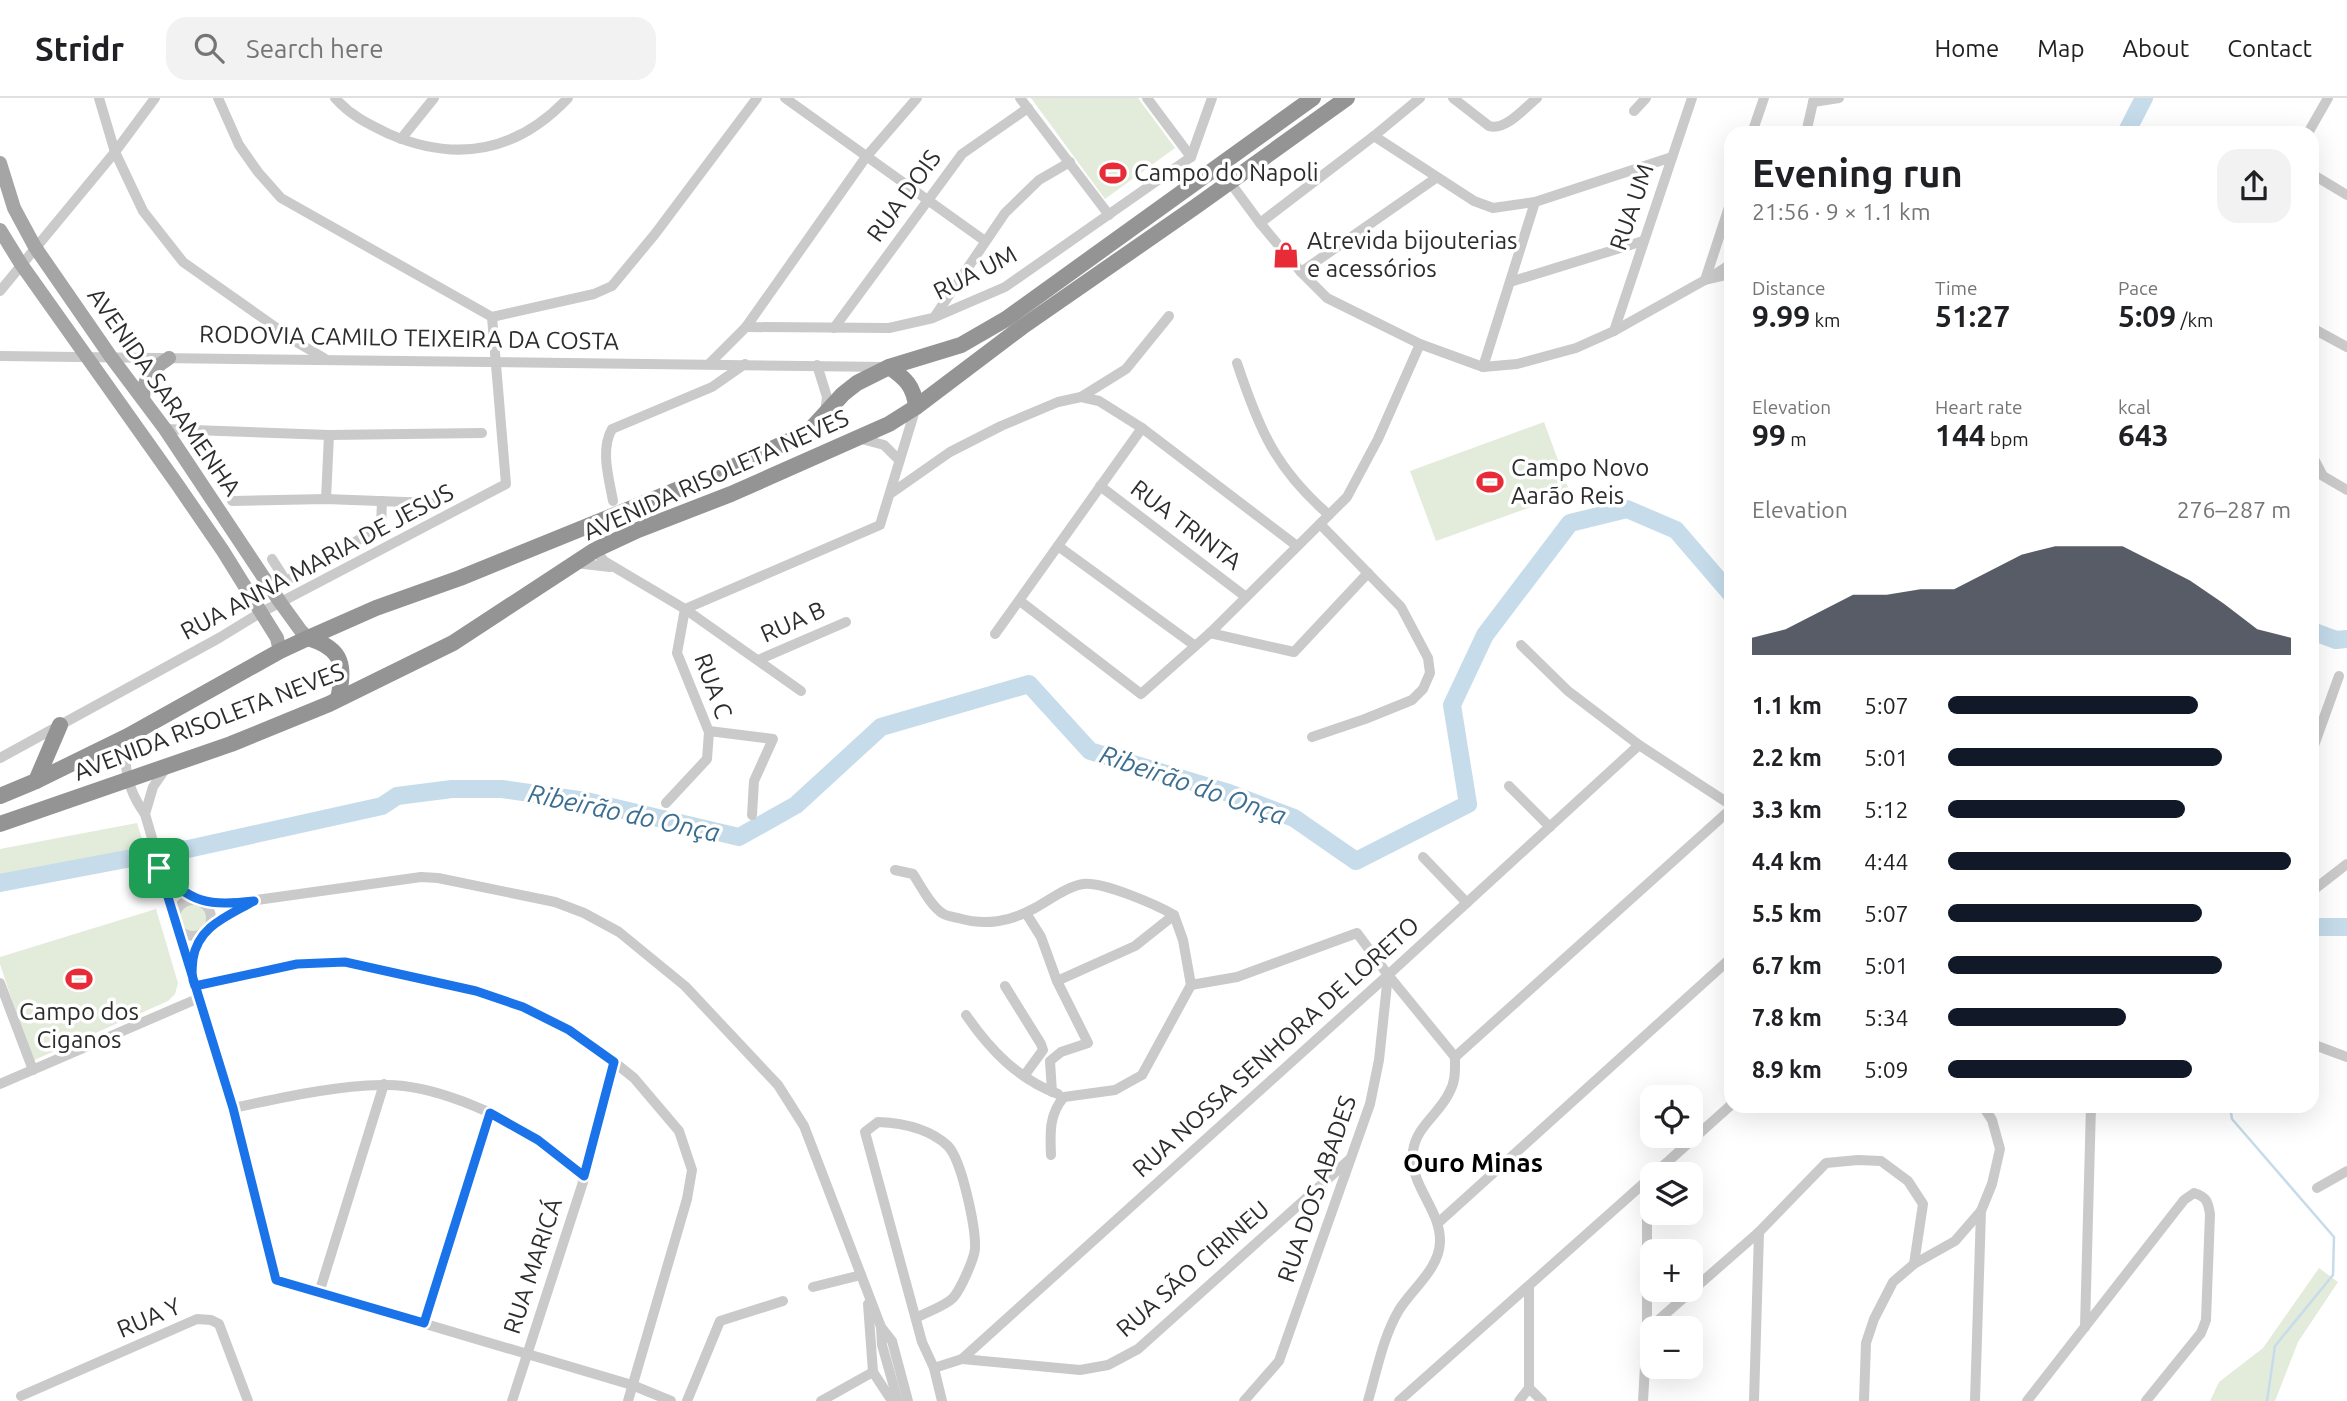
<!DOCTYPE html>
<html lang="en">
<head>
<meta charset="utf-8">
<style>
  :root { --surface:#fff; --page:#f2f2f2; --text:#202124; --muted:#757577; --line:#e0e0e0; --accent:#111827 }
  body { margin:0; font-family:Ubuntu,sans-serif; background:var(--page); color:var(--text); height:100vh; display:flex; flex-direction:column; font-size:26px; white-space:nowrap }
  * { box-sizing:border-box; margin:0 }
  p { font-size:23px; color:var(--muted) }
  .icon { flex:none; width:38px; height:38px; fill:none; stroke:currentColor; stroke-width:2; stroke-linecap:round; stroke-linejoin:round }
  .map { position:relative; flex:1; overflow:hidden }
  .drawer { position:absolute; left:1724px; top:28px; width:595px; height:987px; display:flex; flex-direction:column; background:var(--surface); border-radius:21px; box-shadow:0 7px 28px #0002 }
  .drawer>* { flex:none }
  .controls { position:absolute; left:1640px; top:987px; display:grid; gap:14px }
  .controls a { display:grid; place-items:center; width:63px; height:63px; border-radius:14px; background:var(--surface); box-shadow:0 7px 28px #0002; font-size:35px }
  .pin { position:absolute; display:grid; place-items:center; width:60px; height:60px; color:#fff; margin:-30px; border-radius:14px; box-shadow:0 4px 10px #0006 }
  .round { display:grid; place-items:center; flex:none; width:74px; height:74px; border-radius:21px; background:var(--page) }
  .summary { display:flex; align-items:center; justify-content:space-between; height:119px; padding:0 28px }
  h1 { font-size:38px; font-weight:600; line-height:52px }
  .figures { display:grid; grid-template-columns:repeat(3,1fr); gap:10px; height:119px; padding:7px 28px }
  .figures div { display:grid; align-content:center }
  .figures b { font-size:30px; font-weight:600 }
  .figures small { font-size:19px; font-weight:400 }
  .figures p { font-size:19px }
  .chart { height:196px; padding:14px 28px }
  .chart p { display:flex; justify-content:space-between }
  .chart svg { width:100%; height:126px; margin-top:7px; fill:var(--accent); opacity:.7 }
  ul { padding:0 28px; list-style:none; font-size:23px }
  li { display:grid; grid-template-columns:112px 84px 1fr; align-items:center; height:52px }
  li i { height:18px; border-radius:9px; background:var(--accent) }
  header { display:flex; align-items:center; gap:42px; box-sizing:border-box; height:98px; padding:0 35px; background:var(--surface); border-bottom:2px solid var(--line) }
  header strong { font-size:33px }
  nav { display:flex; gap:38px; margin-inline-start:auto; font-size:24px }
  .search { width:490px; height:63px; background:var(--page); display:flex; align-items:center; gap:18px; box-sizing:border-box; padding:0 24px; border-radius:21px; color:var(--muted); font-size:26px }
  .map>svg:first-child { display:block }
</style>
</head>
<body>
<header>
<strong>Stridr</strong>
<div class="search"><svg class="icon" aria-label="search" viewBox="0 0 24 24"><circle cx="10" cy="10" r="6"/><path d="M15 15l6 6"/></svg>Search here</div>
<nav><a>Home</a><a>Map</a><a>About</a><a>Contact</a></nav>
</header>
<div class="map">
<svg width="2347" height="1303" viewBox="0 0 2347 1303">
  <rect width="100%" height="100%" fill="#fff"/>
  <g fill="#e3ebda">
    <path d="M1031 0H1138L1175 50 1105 101Z"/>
    <path d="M1544 324 1570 395 1436 443 1410 373Z"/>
    <path d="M137 725 146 754 0 783V751Z"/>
    <circle cx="193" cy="819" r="15"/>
    <path d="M156 811 178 885 175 896 168 903 32 963 0 866V859Z"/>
    <path d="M2319 1170 2338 1184 2298 1244 2275 1303H2210L2219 1284 2263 1250Z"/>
  </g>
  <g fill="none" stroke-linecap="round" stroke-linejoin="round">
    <path stroke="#c6dceb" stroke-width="2.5" d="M2230 1008 2232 1021 2334 1139 2333 1177 2275 1248 2267 1303"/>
    <g stroke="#c6dceb" stroke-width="18">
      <path d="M2126 35 2144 0"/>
      <path d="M2312 533 2336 542 2347 541"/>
      <path d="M170 752 188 751 382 708 397 698 452 691H502L586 703 739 739 796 707 881 629 1029 586 1090 653 1226 694 1294 720 1356 763 1468 706 1452 607 1485 537 1570 425 1627 411 1676 432 1731 496"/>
      <path d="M0 785 137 759"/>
      <path d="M2312 829H2347"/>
    </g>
    <g stroke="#cacaca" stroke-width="10">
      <path d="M99 0 115 54 143 113 183 164 298 245 324 260"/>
      <path d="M218 0 239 47 258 74 281 100 492 219 594 196 612 188 655 136 757 0"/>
      <path d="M335 0C351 18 368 26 389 36 457 65 517 54 568 0"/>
      <path d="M785 0 985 143"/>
      <path d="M1020 0 1109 117"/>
      <path d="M1147 0 1191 59"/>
      <path d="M1453 0 1489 28C1506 33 1524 10 1537 0"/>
      <path d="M1813 4 1839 0"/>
      <path d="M1634 13 1646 0"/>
      <path d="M1752 35 1764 0"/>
      <path d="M1806 35 1814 0"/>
      <path d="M2308 35 2328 0"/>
      <path d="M1374 38 1474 103 1493 110 1535 104 1672 59"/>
      <path d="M401 41 434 0"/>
      <path d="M1191 59 1212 0"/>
      <path d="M1218 68 1260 125 1301 174 1327 200 1420 246 1483 269 1517 266 1576 250 1614 233 1705 182 1731 176"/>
      <path d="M2312 76 2347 97"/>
      <path d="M1260 125 1374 38 1420 0"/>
      <path d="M1301 174 1436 80"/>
      <path d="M1714 177 1731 166"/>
      <path d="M1705 182 1731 103"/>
      <path d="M1510 184 1643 143"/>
      <path d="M0 193 115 54 155 0"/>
      <path d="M935 218 1005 115 1039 82 1070 64"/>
      <path d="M746 229 889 230 933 220 1005 189 1191 59"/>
      <path d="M834 230 962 56 1028 10"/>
      <path d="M2312 230 2347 249"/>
      <path d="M1614 233 1692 0"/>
      <path d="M0 258 886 269"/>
      <path d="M1237 265C1259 331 1275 370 1329 417"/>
      <path d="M709 266 746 229 866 59 917 0"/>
      <path d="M817 267 827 299 825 315"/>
      <path d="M1483 269 1535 104"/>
      <path d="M1081 299 1126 271 1169 218"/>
      <path d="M165 331 329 337 482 335"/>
      <path d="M858 340 884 347 899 362"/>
      <path d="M2312 357 2323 378 2347 392"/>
      <path d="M1100 388 1246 499"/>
      <path d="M890 396 950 354 1001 328 1058 304 1081 299 1099 303 1142 330 1297 448"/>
      <path d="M326 401 329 337"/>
      <path d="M232 403 326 401 432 405"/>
      <path d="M613 403C609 380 600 352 612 331L712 289 745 266"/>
      <path d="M1058 448 1194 547"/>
      <path d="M595 452 604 463 685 511 801 593"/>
      <path d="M272 461 286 483 381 429 382 403"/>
      <path d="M575 465 610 469"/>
      <path d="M1020 503 1141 596 1210 535 1347 399 1378 341 1420 246"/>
      <path d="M1210 535 1294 554 1368 475"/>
      <path d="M995 536 1142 330"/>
      <path d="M1521 547 1568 593 1639 647 1731 707"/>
      <path d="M758 562 846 524"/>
      <path d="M709 633 773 641 754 683 752 717"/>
      <path d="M128 638C122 666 128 693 145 716"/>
      <path d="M1312 639 1365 621 1412 602 1423 591 1430 575 1428 560 1401 509 1320 426"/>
      <path d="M2312 653 2339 578"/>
      <path d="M0 660 219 540 260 515 506 386 492 219"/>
      <path d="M166 670 153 689 145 716 175 819"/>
      <path d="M1509 688 1550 729"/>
      <path d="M666 705 707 661 709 634 677 555 685 511 880 427 916 309"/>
      <path d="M1423 759 1467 805"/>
      <path d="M895 772 913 776C921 788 930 807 942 815 946 818 953 819 958 820 986 828 1009 824 1035 810 1050 802 1066 789 1083 786 1102 783 1157 807 1174 817L1183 842 1191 887"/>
      <path d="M163 775 176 789 197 802"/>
      <path d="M2312 790H2316L2347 766"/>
      <circle cx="193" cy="820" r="18"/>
      <path d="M199 803 228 806 421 779 438 780 555 804 584 815 619 834 685 888 778 987 804 1028 881 1229 892 1243 908 1303"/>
      <path d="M1026 815 1041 839 1057 883 1088 945 1061 954 1050 963 1052 994"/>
      <path d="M176 826 233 1010 277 1182 632 1287 671 1303"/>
      <path d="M208 830 249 806"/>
      <path d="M192 873 196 848 203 835"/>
      <path d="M1057 883 1135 848 1174 817"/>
      <path d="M0 885 33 972"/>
      <path d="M1191 887 1237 879 1357 835 1388 877 1455 959C1455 972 1456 983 1449 995 1439 1016 1416 1029 1413 1053 1408 1086 1441 1111 1440 1144 1439 1171 1413 1190 1399 1212 1383 1239 1377 1272 1368 1303"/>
      <path d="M195 888 297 866 345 864 476 893 523 909 569 932 614 964 634 980 679 1033 692 1072 687 1101 628 1303"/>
      <path d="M1005 888 1041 946 1043 952 1024 978"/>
      <path d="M966 917C990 952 1018 981 1058 996"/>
      <path d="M2312 946 2347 959"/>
      <path d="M1455 959 1731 711"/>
      <path d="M0 986 199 900"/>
      <path d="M233 1010C282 1000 331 988 382 987 431 985 497 1015 538 1041 554 1052 569 1066 585 1078"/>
      <path d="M1051 1057C1050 1035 1049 1016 1064 999L1115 992 1142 977 1191 887"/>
      <path d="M1654 1076 1731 1007"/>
      <path d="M2317 1090 2347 1073"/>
      <path d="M1438 1125 1731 860"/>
      <path d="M813 1189 861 1177"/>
      <path d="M319 1195 384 986"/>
      <path d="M868 1206 873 1274 892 1303"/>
      <path d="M916 1220C927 1214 945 1208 953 1200 961 1191 974 1161 975 1151 976 1130 962 1063 948 1048 930 1031 902 1025 878 1024L865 1034 922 1244 934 1270 942 1303"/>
      <path d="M424 1225 490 1015"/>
      <path d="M881 1229 882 1247 898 1303"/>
      <path d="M2085 1229 2091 1008"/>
      <path d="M1647 1232 1759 1134 1826 1065 1858 1062 1881 1063 1908 1083 1923 1106 1914 1166"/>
      <path d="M962 1261 1080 1272 1108 1267 1138 1251 1350 1061"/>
      <path d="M934 1270 962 1261 1388 877 1639 647"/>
      <path d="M1529 1290 1542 1303"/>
      <path d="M21 1298 197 1221 211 1222 219 1226 248 1303"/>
      <path d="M512 1303 585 1078 614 964"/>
      <path d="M687 1303 720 1223 783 1203"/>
      <path d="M821 1303 873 1274"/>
      <path d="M1244 1303 1279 1263 1370 1006 1379 962 1388 877"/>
      <path d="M1399 1303 1652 1078"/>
      <path d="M1519 1303 1529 1290V1188"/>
      <path d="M1643 1303 1647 1232V1082"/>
      <path d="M1754 1303 1759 1134"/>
      <path d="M1864 1303 1866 1245 1874 1221 1893 1184 1914 1166 1955 1143 1981 1113 1992 1086 2000 1051 1992 1022 1983 1008"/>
      <path d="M1975 1303 1981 1113"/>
      <path d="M2027 1303 2184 1102 2194 1095C2207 1099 2208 1104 2210 1116L2206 1222 2201 1235 2146 1303"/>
    </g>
    <g stroke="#a5a5a5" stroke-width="14">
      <path d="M0 65 14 110 35 149 111 259 165 331 280 504 301 533 308 540"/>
      <path d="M0 132 21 166 177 386 223 453 277 540 280 553"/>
      <path d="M143 301C144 277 150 273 169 260"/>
    </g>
    <g stroke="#949494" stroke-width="16">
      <path d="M889 269C905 280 914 288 916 309"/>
      <path d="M308 540C344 551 345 568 338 601"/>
      <path d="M36 683 60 627"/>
      <path d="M0 698 36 683 128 638 280 553 308 540 376 510 460 480 728 371 793 341 811 331 843 296 857 285 889 269 961 247 1006 221 1313 0"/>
      <path d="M0 726 231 646 329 606 453 545 595 452 638 432 731 396 889 326 916 309 1022 229 1195 109 1347 0"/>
    </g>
  </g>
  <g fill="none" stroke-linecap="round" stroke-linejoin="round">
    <g stroke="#fff" stroke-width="14">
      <path id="route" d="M159 770 233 1010 276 1182 424 1225 490 1015 538 1042 584 1078 614 964 569 932 523 909 476 893 345 864 297 866 195 888C191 878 192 871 193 861 198 828 228 818 254 803 210 808 189 806 159 770"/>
    </g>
    <use href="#route" stroke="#1a73e8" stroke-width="9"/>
  </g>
  <defs>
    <g id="stadium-bare" transform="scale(2.1)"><path d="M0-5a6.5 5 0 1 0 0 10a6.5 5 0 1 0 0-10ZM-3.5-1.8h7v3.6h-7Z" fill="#e72c38" stroke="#fff" stroke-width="2.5" paint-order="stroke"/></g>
    <g id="shop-bare" transform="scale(2.1)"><path d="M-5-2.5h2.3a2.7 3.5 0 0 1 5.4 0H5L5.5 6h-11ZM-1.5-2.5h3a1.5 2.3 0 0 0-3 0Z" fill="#e72c38" stroke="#fff" stroke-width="2.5" paint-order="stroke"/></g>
  </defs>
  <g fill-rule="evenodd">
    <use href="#stadium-bare" x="1113" y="75"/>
    <use href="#shop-bare" x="1286" y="157"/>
    <use href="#stadium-bare" x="1490" y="384"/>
    <use href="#stadium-bare" x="79" y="881"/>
  </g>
  <g text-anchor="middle" stroke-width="7" stroke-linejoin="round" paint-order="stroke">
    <g font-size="24" fill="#2d2d2d" stroke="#fff" text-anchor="start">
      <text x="1134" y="83">Campo do Napoli</text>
      <text x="1307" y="151">Atrevida bijouterias<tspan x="1307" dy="28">e acessórios</tspan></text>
      <text x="1511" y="378">Campo Novo<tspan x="1511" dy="28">Aarão Reis</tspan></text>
      <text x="79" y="922" text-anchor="middle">Campo dos<tspan x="79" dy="28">Ciganos</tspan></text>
    </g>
    <g font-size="24" fill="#2d2d2d" stroke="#fff">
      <text transform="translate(904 98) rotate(-54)" y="8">RUA DOIS</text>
      <text transform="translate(1632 109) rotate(-71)" y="8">RUA UM</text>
      <text transform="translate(975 175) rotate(-27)" y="8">RUA UM</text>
      <text transform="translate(409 240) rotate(1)" y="8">RODOVIA CAMILO TEIXEIRA DA COSTA</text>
      <text transform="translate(164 294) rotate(55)" y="8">AVENIDA SARAMENHA</text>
      <text transform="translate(716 377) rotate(-24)" y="8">AVENIDA RISOLETA NEVES</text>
      <text transform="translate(1186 427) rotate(37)" y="8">RUA TRINTA</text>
      <text transform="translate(317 464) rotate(-28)" y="8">RUA ANNA MARIA DE JESUS</text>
      <text transform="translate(793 524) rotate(-24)" y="8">RUA B</text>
      <text transform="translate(713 588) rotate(70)" y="8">RUA C</text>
      <text transform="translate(209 624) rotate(-21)" y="8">AVENIDA RISOLETA NEVES</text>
      <text transform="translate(1276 949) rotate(-42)" y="8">RUA NOSSA SENHORA DE LORETO</text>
      <text transform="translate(1317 1091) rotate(-71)" y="8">RUA DOS ABADES</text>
      <text transform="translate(533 1168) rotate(-72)" y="8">RUA MARICÁ</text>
      <text transform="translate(1193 1171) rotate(-41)" y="8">RUA SÃO CIRINEU</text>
      <text transform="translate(149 1220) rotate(-23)" y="8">RUA Y</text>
    </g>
    <g font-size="26" font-style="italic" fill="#3b6e90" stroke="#fff">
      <text transform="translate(1193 687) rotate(19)" y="9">Ribeirão do Onça</text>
      <text transform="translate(624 715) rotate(12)" y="9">Ribeirão do Onça</text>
    </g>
    <g font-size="26" font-weight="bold" fill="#000" stroke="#fff">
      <text x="1473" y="1074">Ouro Minas</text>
    </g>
  </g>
</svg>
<div class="controls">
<a><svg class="icon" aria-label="locate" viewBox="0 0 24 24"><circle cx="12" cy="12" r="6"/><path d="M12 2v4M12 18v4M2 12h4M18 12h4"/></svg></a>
<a><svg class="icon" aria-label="layers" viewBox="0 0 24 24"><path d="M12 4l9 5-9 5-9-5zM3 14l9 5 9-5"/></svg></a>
<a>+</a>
<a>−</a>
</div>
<div class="pin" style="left:159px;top:770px;background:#1e9e55"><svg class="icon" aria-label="arrive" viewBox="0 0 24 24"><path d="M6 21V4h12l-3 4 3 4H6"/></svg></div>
<section class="drawer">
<div class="summary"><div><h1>Evening run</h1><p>21:56 · 9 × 1.1 km</p></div><a class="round"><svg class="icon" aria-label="share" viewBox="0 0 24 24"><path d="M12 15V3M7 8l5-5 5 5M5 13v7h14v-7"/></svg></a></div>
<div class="figures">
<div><p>Distance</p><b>9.99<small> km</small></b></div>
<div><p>Time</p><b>51:27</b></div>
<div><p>Pace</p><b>5:09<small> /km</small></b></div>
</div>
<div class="figures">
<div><p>Elevation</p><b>99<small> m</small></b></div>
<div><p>Heart rate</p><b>144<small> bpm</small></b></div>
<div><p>kcal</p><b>643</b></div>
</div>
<div class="chart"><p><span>Elevation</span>276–287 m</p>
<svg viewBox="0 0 160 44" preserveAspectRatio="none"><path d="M0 44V38L10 35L20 29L30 23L40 23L50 21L60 21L70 15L80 9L90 6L100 6L110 6L120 12L130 18L140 26L150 35L160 38V44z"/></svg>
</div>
<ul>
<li><b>1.1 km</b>5:07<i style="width:73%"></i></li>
<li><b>2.2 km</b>5:01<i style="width:80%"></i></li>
<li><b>3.3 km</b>5:12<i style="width:69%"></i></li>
<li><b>4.4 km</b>4:44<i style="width:100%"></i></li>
<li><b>5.5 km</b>5:07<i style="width:74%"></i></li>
<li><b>6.7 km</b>5:01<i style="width:80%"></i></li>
<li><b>7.8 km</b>5:34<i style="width:52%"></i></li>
<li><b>8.9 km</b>5:09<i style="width:71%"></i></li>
</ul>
</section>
</div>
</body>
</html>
